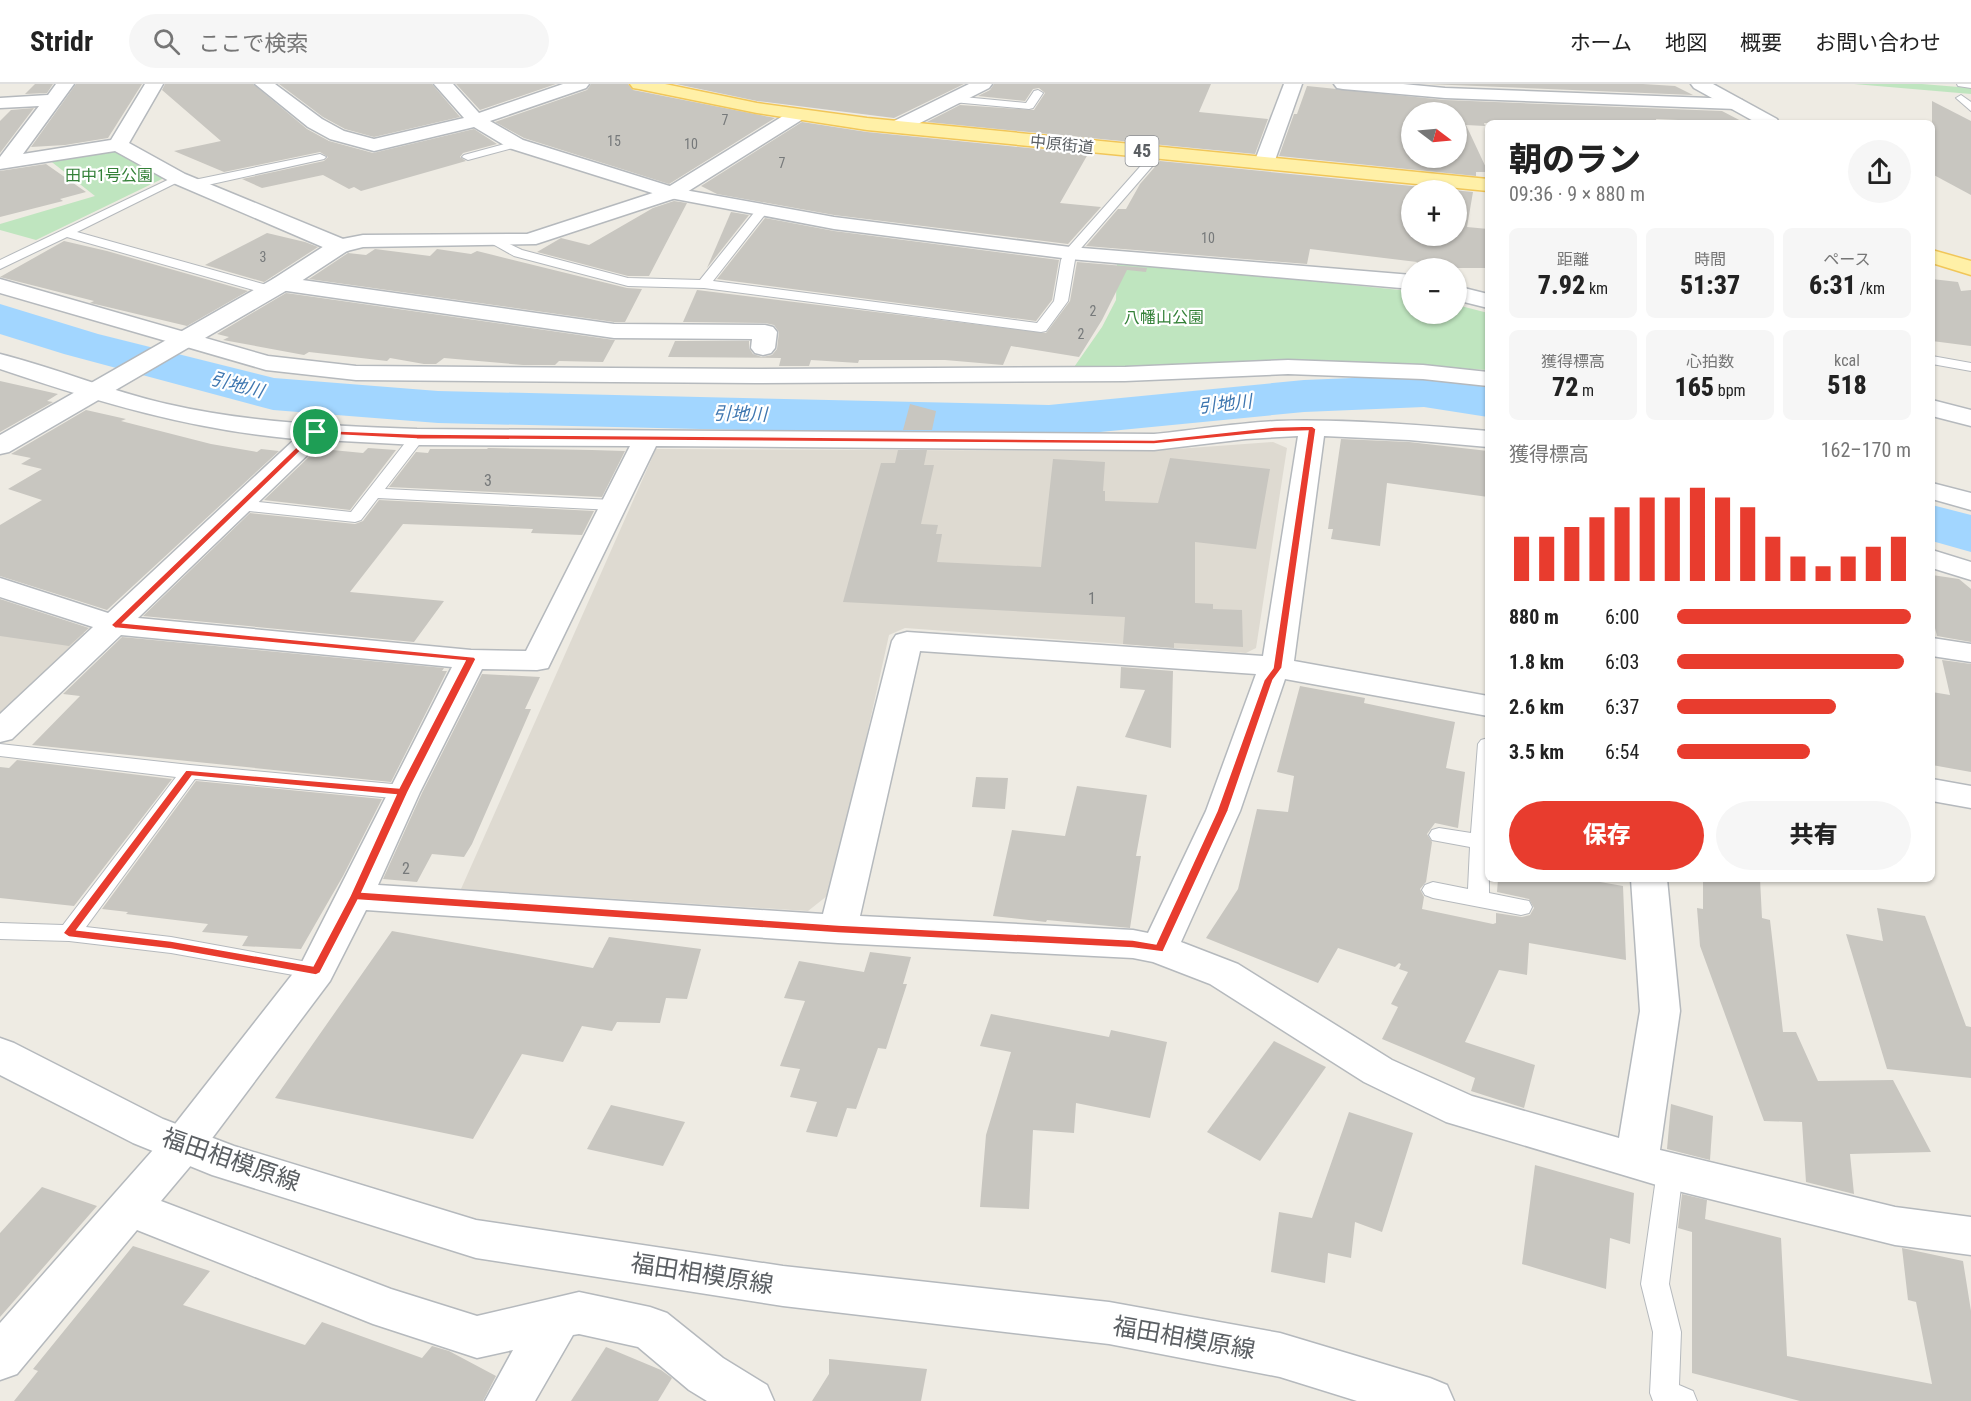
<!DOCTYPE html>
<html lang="ja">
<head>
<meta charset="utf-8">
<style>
  :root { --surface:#fff; --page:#f6f6f6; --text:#222; --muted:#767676; --line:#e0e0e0; --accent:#e83c2e }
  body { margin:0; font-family:"Roboto Condensed","Noto Sans JP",sans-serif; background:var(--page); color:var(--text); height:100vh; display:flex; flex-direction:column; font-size:22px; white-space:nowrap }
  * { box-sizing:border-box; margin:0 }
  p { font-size:20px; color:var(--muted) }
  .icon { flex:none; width:33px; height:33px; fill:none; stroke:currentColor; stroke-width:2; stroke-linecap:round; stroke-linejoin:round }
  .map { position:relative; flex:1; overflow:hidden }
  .side { position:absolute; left:1485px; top:36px; width:450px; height:762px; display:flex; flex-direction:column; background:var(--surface); border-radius:9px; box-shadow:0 2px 4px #0004 }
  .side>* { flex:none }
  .needle { width:39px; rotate:106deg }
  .buttons { position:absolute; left:1401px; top:18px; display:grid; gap:12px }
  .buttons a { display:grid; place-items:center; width:66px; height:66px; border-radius:50%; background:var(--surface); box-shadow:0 2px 4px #0004; font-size:30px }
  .pin { position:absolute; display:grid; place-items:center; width:51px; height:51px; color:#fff; margin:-26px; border:3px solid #fff; border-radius:50%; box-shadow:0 2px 6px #0007 }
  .round { display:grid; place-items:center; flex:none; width:63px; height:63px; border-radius:32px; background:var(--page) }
  .head { display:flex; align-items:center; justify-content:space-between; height:102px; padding:0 24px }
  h1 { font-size:33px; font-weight:800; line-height:45px }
  .figures { display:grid; grid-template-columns:repeat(3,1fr); gap:9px; height:102px; padding:6px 24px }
  .figures div { display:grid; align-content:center; border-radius:9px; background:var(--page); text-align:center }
  .figures b { font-size:26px; font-weight:800 }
  .figures small { font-size:16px; font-weight:400 }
  .figures p { font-size:16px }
  .chart { height:168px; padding:12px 24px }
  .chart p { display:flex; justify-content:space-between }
  .chart svg { width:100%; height:108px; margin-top:6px; stroke:var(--accent); stroke-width:6 }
  .button { display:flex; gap:12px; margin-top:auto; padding:12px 24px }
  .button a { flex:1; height:69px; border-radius:36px; background:var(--accent); color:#fff; font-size:24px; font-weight:800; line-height:69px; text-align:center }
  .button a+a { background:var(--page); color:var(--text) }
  ul { padding:0 24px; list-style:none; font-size:20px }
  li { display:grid; grid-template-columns:96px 72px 1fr; align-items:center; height:45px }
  li i { height:15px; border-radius:8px; background:var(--accent) }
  header { display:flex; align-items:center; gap:36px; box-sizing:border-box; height:84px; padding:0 30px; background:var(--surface); border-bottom:2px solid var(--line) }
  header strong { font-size:28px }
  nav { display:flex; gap:33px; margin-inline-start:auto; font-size:21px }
  .search { width:420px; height:54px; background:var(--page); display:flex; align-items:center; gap:15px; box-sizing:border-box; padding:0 21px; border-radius:33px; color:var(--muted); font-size:22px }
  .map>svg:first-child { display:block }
</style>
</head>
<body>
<header>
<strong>Stridr</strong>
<div class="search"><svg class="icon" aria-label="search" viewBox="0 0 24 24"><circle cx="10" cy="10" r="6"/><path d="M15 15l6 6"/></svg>ここで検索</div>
<nav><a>ホーム</a><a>地図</a><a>概要</a><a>お問い合わせ</a></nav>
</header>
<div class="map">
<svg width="1971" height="1317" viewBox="0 0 1971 1317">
  <rect width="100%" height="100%" fill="#eeebe3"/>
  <g fill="#dedad1">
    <path d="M1273 358 1287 364 1256 564 1246 569 905 544 889 551 832 808 808 827 461 805 656 365 1149 367Z"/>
    <path d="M0 521 87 550 0 635Z"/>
  </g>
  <g fill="#bfe5bf">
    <path d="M1854 0H1922L1971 4V10Z"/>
    <path d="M112 65 164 94 36 156 0 146V140L95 112 48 75Z"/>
    <path d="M1117 177 1400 206 1411 209 1412 230H1456L1457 221 1488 229V286L1366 279 1072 286 1102 243 1116 216Z"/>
  </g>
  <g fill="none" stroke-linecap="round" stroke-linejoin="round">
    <g fill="#a2d6ff" fill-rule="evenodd">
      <path d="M0 220 98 250 274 294 438 307 1049 321 1304 296 1424 291 1488 301V333L1424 323 1304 328 1049 353 438 339 273 326 64 270 0 250Z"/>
      <path d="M1932 421 1971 431V468L1932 457Z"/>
    </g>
  </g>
  <g fill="#c8c6c0" fill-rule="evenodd">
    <path d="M35 0H53L47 9 25 10Z"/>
    <path d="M76 0H142L108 54 65 61 31 63Z"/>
    <path d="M165 0H253L307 45 329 57 373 69 474 45 497 60 463 69 460 73 466 77 361 107 354 103 349 105 323 91 262 104 242 95 324 77 328 73 320 68 224 88 174 67 221 57 162 6Z"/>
    <path d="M279 0H432L460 33 374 53 345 45 323 33Z"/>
    <path d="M456 0H556L480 26Z"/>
    <path d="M591 0H628L633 6 775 34 669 100 524 54 495 38 587 6Z"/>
    <path d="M676 0H964L894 34 757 17Z"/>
    <path d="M994 0H1211L1199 28 1268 35 1255 70 927 38 960 21 1034 26 1045 9 1039 4 1033 5 1025 17 978 12 990 6Z"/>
    <path d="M1427 0H1643L1675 2 1693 11Z"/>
    <path d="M1307 2 1445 16 1722 27 1745 39 1656 35 1657 39H1484L1485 42 1466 41 1488 88H1476V92L1279 72 1294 30H1297ZM1412 28H1456V74H1412Z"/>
    <path d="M1932 17 1971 37V111L1932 90Z"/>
    <path d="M34 24 0 69V37L11 26Z"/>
    <path d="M802 38 867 48 1088 70 1060 119 1101 123 1068 160 834 131 717 110 701 102Z"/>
    <path d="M1160 77 1473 108 1467 143 1488 145V184H1415L1417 178 1310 165 1307 180 1086 162 1118 125H1126L1140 100ZM1412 106H1456V152H1412Z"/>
    <path d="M46 80 86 108 60 115 63 117 0 133V87Z"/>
    <path d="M674 117 687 119 649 192H628L537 168 561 154 589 161 653 124Z"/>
    <path d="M731 128 749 131 707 184Z"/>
    <path d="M765 134 834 147 1059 176 1052 216 1036 237 717 195Z"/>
    <path d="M267 149 305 158 318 163 264 198 205 181Z"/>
    <path d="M64 157 107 167 248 207 187 242 99 221 90 219 94 217 0 193Z"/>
    <path d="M375 165 430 172 437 165 471 170 477 167 627 204 642 205 625 238H614L309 195 348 169 366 171Z"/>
    <path d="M1077 178 1147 184 1146 188 1127 186 1102 236 1079 273 1011 262 1003 281 945 276H859L858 279 811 276 809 282H779L781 274 668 273 675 257H749V264L753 270 762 273 772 271 777 265 779 248 774 241 765 239 683 238 697 206 1046 249 1070 217Z"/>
    <path d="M1932 195 1958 198 1961 207 1971 206V262L1932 257Z"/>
    <path d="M286 209 614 256H615L603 278 559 277 555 281H523L444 274 436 280H424L390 274 387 277 309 268 304 271 223 256 229 253 217 250Z"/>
    <path d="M0 297 58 310 47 317 53 318 0 348Z"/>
    <path d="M910 320 936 327 932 346H903Z"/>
    <path d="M86 326 126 335 121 337 211 360 257 368 261 365 279 367 107 526 0 492V441L42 416 8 405 42 385 21 380 31 374 11 370Z"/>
    <path d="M1341 355 1409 358 1488 367V413L1387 399 1380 462 1331 455 1333 445H1328Z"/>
    <path d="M368 364 396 366 350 426 264 416 311 371 315 372 322 365 363 369Z"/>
    <path d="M488 364 592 366 625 367 602 413 389 403 416 368 428 369 430 365H487Z"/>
    <path d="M898 366H927L924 381H934L921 440 938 441 936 450H942L937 478 1041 483 1053 375 1105 378 1103 407H1105V417L1158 419 1170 374 1270 385 1256 465 1195 458V519L1213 520V525L1242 526 1243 563 1174 559V564L1123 560 1125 533 843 518 881 379H895Z"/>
    <path d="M379 416 594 427 582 451 531 449 533 445 403 440 350 508 444 517 414 558 143 532 250 429 355 440 363 437Z"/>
    <path d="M1932 491 1959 495 1971 505V558L1937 552 1932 532Z"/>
    <path d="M0 515 89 544 69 562 0 552Z"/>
    <path d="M122 553 444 584 442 587H447L391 698 32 661 80 612 63 610Z"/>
    <path d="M1942 576 1971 580V688L1932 681V608L1950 611Z"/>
    <path d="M1121 583 1173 587 1171 664 1125 653 1145 606 1120 604Z"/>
    <path d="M482 590 540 593 525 625H531L472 760 464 773 432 770 417 798 383 795 422 709Z"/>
    <path d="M1300 602 1365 614 1364 619 1455 638 1446 684 1465 688 1458 744 1435 739 1427 750 1432 758 1426 798 1420 805 1424 813 1422 825 1493 840 1496 839V829L1522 833 1530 831 1534 824 1529 815 1497 808 1498 795H1583L1623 802 1626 876 1529 859 1527 891 1499 886 1465 958 1535 981 1524 1024 1471 1007 1475 994 1382 955 1398 923 1391 920 1408 888 1399 885 1401 880 1399 879 1395 883 1338 864 1318 899 1206 854 1238 805 1257 725 1288 728 1294 692 1277 688Z"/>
    <path d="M17 676 172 695 74 822 0 814V683L9 684Z"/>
    <path d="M976 693 1008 694 1005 725 972 723Z"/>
    <path d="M196 697 382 715 343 792 301 865 242 862 248 852 202 848 208 840 126 830 128 828 102 825Z"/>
    <path d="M1077 702 1147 711 1136 772H1141L1130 844 1047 836 1046 838 993 832 1012 746 1065 752Z"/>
    <path d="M1703 795H1760L1762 834 1770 836 1783 948H1796L1818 997 1893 996 1931 1068 1850 1070 1854 1110 1806 1098 1802 1038 1764 1037 1700 862 1697 824 1703 825Z"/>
    <path d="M1877 824 1925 832 1966 942 1971 943V994L1887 985 1846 850 1883 857Z"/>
    <path d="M392 847 593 884 609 853 701 865 687 915 666 914 660 939 617 938 612 947 582 942 563 978 522 970 473 1055 275 1014Z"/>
    <path d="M870 868 911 873 903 900H907L886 965 878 964 856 1025 847 1024 837 1053 806 1048 817 1018 790 1013 800 985 780 982 805 917 784 914 799 877 864 888Z"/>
    <path d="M991 930 1109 953 1111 946 1167 958 1150 1034 1076 1019 1074 1049 1033 1046 1029 1125 980 1123 986 1051 1011 968 980 962Z"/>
    <path d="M1274 957 1326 983 1260 1077 1207 1048Z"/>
    <path d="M1671 1020 1713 1032 1710 1076 1667 1065Z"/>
    <path d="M611 1021 685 1038 663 1082 587 1065Z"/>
    <path d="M1349 1028 1413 1049 1382 1148 1355 1138 1351 1174 1328 1169 1325 1199 1271 1188 1279 1128 1312 1134Z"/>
    <path d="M1535 1081 1634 1109 1630 1160 1610 1154 1606 1205 1522 1180Z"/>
    <path d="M42 1103 97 1122 0 1233V1149Z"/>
    <path d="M1682 1110 1707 1116 1705 1135 1781 1154 1787 1272 1932 1300 1916 1218 1908 1216 1902 1164 1963 1177 1971 1227V1317H1800L1692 1289V1148L1678 1144Z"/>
    <path d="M133 1162 210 1187 183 1221 305 1261 322 1238 422 1274 432 1262 449 1267 496 1292 483 1317H14L38 1287 33 1285Z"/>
    <path d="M606 1263 661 1286 672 1294 658 1317H571Z"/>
    <path d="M829 1275 927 1285 921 1317H812L829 1290Z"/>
  </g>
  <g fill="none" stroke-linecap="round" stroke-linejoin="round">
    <g stroke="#b5b9bd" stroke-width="2">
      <g id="service">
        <path d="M1957 0H1971V4L1958 2Z"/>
        <path d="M1038 6 1043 9 1033 24 1029 25 953 18 948 15 953 12 1026 19 1034 7Z"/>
        <path d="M1961 11 1971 18V27L1956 14Z"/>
        <path d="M516 57 520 58V62L468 76 462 73 464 71Z"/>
        <path d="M1158 66 1164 69 1162 71 1076 170 1068 217 1046 247 1041 248 704 204 628 202 514 172 489 158 491 155H499L522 166 628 194 700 196 757 125 761 124 767 128 713 197 1037 239 1054 217 1061 176 1066 166 1154 67Z"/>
        <path d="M320 70 326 73 324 75 194 104 188 100 194 96Z"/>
        <path d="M178 91 184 94 182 96 77 148 274 203 276 206 274 209H264L67 153 0 185V176Z"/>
        <path d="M1932 272 1971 279V287L1932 280Z"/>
        <path d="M417 348 425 353 385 405 613 416 621 421 613 426 378 414 361 436 355 438 240 426 232 421 240 416 351 428 412 350Z"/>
        <path d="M1488 654 1489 809 1529 817 1532 823 1529 829 1521 831 1433 814 1425 811 1422 806 1425 801 1433 798 1468 805 1470 763 1432 756 1429 751 1432 746 1439 744 1471 749 1478 660 1481 656Z"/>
        <path d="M0 660 190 681 403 701 410 703 413 708 410 713 403 715 195 695 86 843 171 853 324 881 327 887 324 893 316 895 171 869 69 857 0 855V839L63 841 176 693 0 672Z"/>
        <path d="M1670 1076 1679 1079 1683 1087 1669 1200 1681 1248 1679 1301 1693 1307 1697 1317H1653L1650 1309 1653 1248 1641 1200 1657 1087 1661 1079Z"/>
      </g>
    </g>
    <g stroke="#b5b9bd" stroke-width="3">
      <g id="minor">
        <path d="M56 0H74L23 70 111 56 145 0H163L129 59 185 90 348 157 351 162 348 167 340 168 332 167 171 98 115 67 0 85V73L39 22 0 24V14L48 11Z"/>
        <path d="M255 0H275L322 35 344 47 374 55 464 34 434 0H453L479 29 563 0H589L586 4 490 37 523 56 679 105 834 133 1070 163 1412 191V205L1070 175 834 145 665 113 509 64 474 43 374 67 330 55 308 43Z"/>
        <path d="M969 0H992L989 4 904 47H890L888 43 890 39Z"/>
        <path d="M1284 0H1302L1274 79 1271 83H1257L1254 79Z"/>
        <path d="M1334 0H1403L1445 4 1736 15 1742 16 1745 20 1742 24 1736 25 1445 14 1343 5 1337 4Z"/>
        <path d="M281 193 614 240 765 241 773 243 777 248 775 264 771 269 763 271 755 269 751 264 752 255 614 254 273 205 270 200 273 195Z"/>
        <path d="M0 195 268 272 356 282 756 285 1125 283 1288 276 1423 281 1488 288V302L1423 295 1288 290 1125 297 756 299 356 296 266 286 0 209Z"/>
        <path d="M1456 202 1488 210V224L1456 216Z"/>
        <path d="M0 270C56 284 110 307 167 320 249 339 333 342 417 345L1154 350C1195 346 1236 339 1277 337 1348 335 1418 341 1488 347V363L1409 356 1324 352 1294 577 1488 612V632L1285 595 1240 727 1181 858 1238 880 1392 976 1472 1012 1619 1054 1640 927 1631 795H1667L1680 927 1660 1066 1895 1123 1971 1133V1171L1895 1161 1670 1105 1446 1038 1364 998 1210 900 1153 878 1133 874 838 859 366 826 330 897 198 1073 161 1117 391 1205 477 1232 579 1208 650 1223 667 1229 723 1274 767 1301 774 1317H707L689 1306 638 1263 579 1250 573 1251 535 1317H485L513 1266 477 1274 373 1240 137 1146 17 1290 0 1296V1239L168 1049 302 878 452 583 121 551 12 655 0 658V630L93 543 0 513V494L108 529 295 355C193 346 97 318 0 285ZM1298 352 1263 572 907 548 896 551 892 557 823 830 378 801 420 708 482 585 537 586 548 584 656 362 1154 366 1246 355ZM323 356 417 361 630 362 526 567 471 566 138 534ZM920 567 1256 590 1206 727 1148 849 1133 846 860 832Z"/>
        <path d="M1932 316 1971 326V342L1932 332Z"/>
        <path d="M1932 399 1971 409V426L1932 415Z"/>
        <path d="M1932 466 1971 478V496L1932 484Z"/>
        <path d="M1932 554 1971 560V578L1932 572Z"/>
        <path d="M1932 695 1971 702V724L1932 717Z"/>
      </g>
    </g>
    <g stroke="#b5b9bd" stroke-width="3">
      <g id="tertiary">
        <path d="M1691 0H1713L1777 35 1779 39H1757L1694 4Z"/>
        <path d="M797 26 803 27 806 31 803 35 679 113 536 160 363 163 347 167 289 205 9 368 0 370V351L273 195 332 157 363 151 527 150 665 105 791 27Z"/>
        <path d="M0 954 14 959 163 1035 234 1062 476 1136 783 1182 1109 1218 1280 1249 1430 1294 1447 1301 1454 1317H1357L1280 1293 1109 1260 783 1222 476 1174 212 1091 133 1059 0 991Z"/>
      </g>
    </g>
    <g stroke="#f1c659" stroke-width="3">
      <g id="primary">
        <path d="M630 0H665L757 19 867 34 1488 95V107L867 46 757 29 639 5 633 4Z"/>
        <path d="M1932 166 1971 177V191L1932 179Z"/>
      </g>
    </g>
    <use href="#service" fill="#fff" fill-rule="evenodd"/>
    <use href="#minor" fill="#fff" fill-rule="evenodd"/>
    <use href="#tertiary" fill="#fff" fill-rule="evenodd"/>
    <use href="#primary" fill="#fff0a7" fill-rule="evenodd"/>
  </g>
  <path fill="#e83c2e" stroke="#fff" stroke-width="1.5" fill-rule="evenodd" d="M1312 342 1316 345 1282 584 1273 596 1228 727 1163 868 1133 864 838 849 358 816 320 889 316 891 171 865 69 853 63 849 186 686 399 704 465 577 115 544 111 541 314 346 417 350 1154 356 1274 343ZM1308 347 1273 584 1264 596 1217 727 1156 860 1133 856 838 841 362 808 408 708 476 575 474 573 123 539 318 350 417 355 1154 360 1274 348ZM192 692 396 711 350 812 313 882 171 857 77 846Z"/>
  <g text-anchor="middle" stroke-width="4.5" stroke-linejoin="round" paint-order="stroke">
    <g font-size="14" fill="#76797a">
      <text x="725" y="41">7</text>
      <text x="614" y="62">15</text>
      <text x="691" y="65">10</text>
      <text x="782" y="84">7</text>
      <text x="1208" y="159">10</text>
      <text x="263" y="178">3</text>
      <text x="1093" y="232">2</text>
      <text x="1081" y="255">2</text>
    </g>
    <g font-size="16" fill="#5b5f63" stroke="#fff">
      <text transform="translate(1062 60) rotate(6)" y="6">中原街道</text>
    </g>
    <g font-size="16" fill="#348138" stroke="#fff">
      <text x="109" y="97">田中1号公園</text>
      <text x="1164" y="239">八幡山公園</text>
    </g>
    <g font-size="16" fill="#76797a">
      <text x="488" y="402">3</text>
      <text x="1092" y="520">1</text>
      <text x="406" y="790">2</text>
    </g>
    <rect fill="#fff" stroke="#8c8f92" stroke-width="1.5" x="1125.5" y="52" width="33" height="30" rx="4.5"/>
    <g font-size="18" font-weight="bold" fill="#5b5f63">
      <text x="1142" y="73">45</text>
    </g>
    <g font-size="18" font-style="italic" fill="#3f77b0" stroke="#fff">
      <text transform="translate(237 301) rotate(15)" y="6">引地川</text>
      <text transform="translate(1225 320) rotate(-6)" y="6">引地川</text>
      <text transform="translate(740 330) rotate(1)" y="6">引地川</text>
    </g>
    <g font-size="24" fill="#5b5f63" stroke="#fff">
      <text transform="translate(231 1076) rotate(19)" y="8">福田相模原線</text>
      <text transform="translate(702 1190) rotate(9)" y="8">福田相模原線</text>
      <text transform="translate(1184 1254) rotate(10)" y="8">福田相模原線</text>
    </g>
  </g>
</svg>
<div class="buttons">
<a><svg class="needle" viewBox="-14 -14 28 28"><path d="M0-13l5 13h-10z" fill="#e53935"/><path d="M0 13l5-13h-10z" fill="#767676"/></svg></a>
<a>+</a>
<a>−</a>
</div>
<div class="pin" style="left:316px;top:348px;background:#1e9e55"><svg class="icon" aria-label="arrive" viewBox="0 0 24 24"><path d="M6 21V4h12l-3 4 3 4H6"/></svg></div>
<section class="side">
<div class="head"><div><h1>朝のラン</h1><p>09:36 · 9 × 880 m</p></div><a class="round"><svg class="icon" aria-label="share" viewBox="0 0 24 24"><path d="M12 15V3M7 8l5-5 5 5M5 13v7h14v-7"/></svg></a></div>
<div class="figures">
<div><p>距離</p><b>7.92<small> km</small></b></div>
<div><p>時間</p><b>51:37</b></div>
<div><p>ペース</p><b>6:31<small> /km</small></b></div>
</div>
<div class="figures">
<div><p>獲得標高</p><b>72<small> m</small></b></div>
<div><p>心拍数</p><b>165<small> bpm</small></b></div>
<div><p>kcal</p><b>518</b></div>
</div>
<div class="chart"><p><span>獲得標高</span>162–170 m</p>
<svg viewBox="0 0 160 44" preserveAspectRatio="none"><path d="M5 44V26M15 44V26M25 44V22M35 44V18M45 44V14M55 44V10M65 44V10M75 44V6M85 44V10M95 44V14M105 44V26M115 44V34M125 44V38M135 44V34M145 44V30M155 44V26"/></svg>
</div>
<ul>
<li><b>880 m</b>6:00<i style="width:100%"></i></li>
<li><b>1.8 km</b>6:03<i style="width:97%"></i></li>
<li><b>2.6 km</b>6:37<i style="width:68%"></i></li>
<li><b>3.5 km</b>6:54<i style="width:57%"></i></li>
</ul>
<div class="button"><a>保存</a><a>共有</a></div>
</section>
</div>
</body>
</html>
